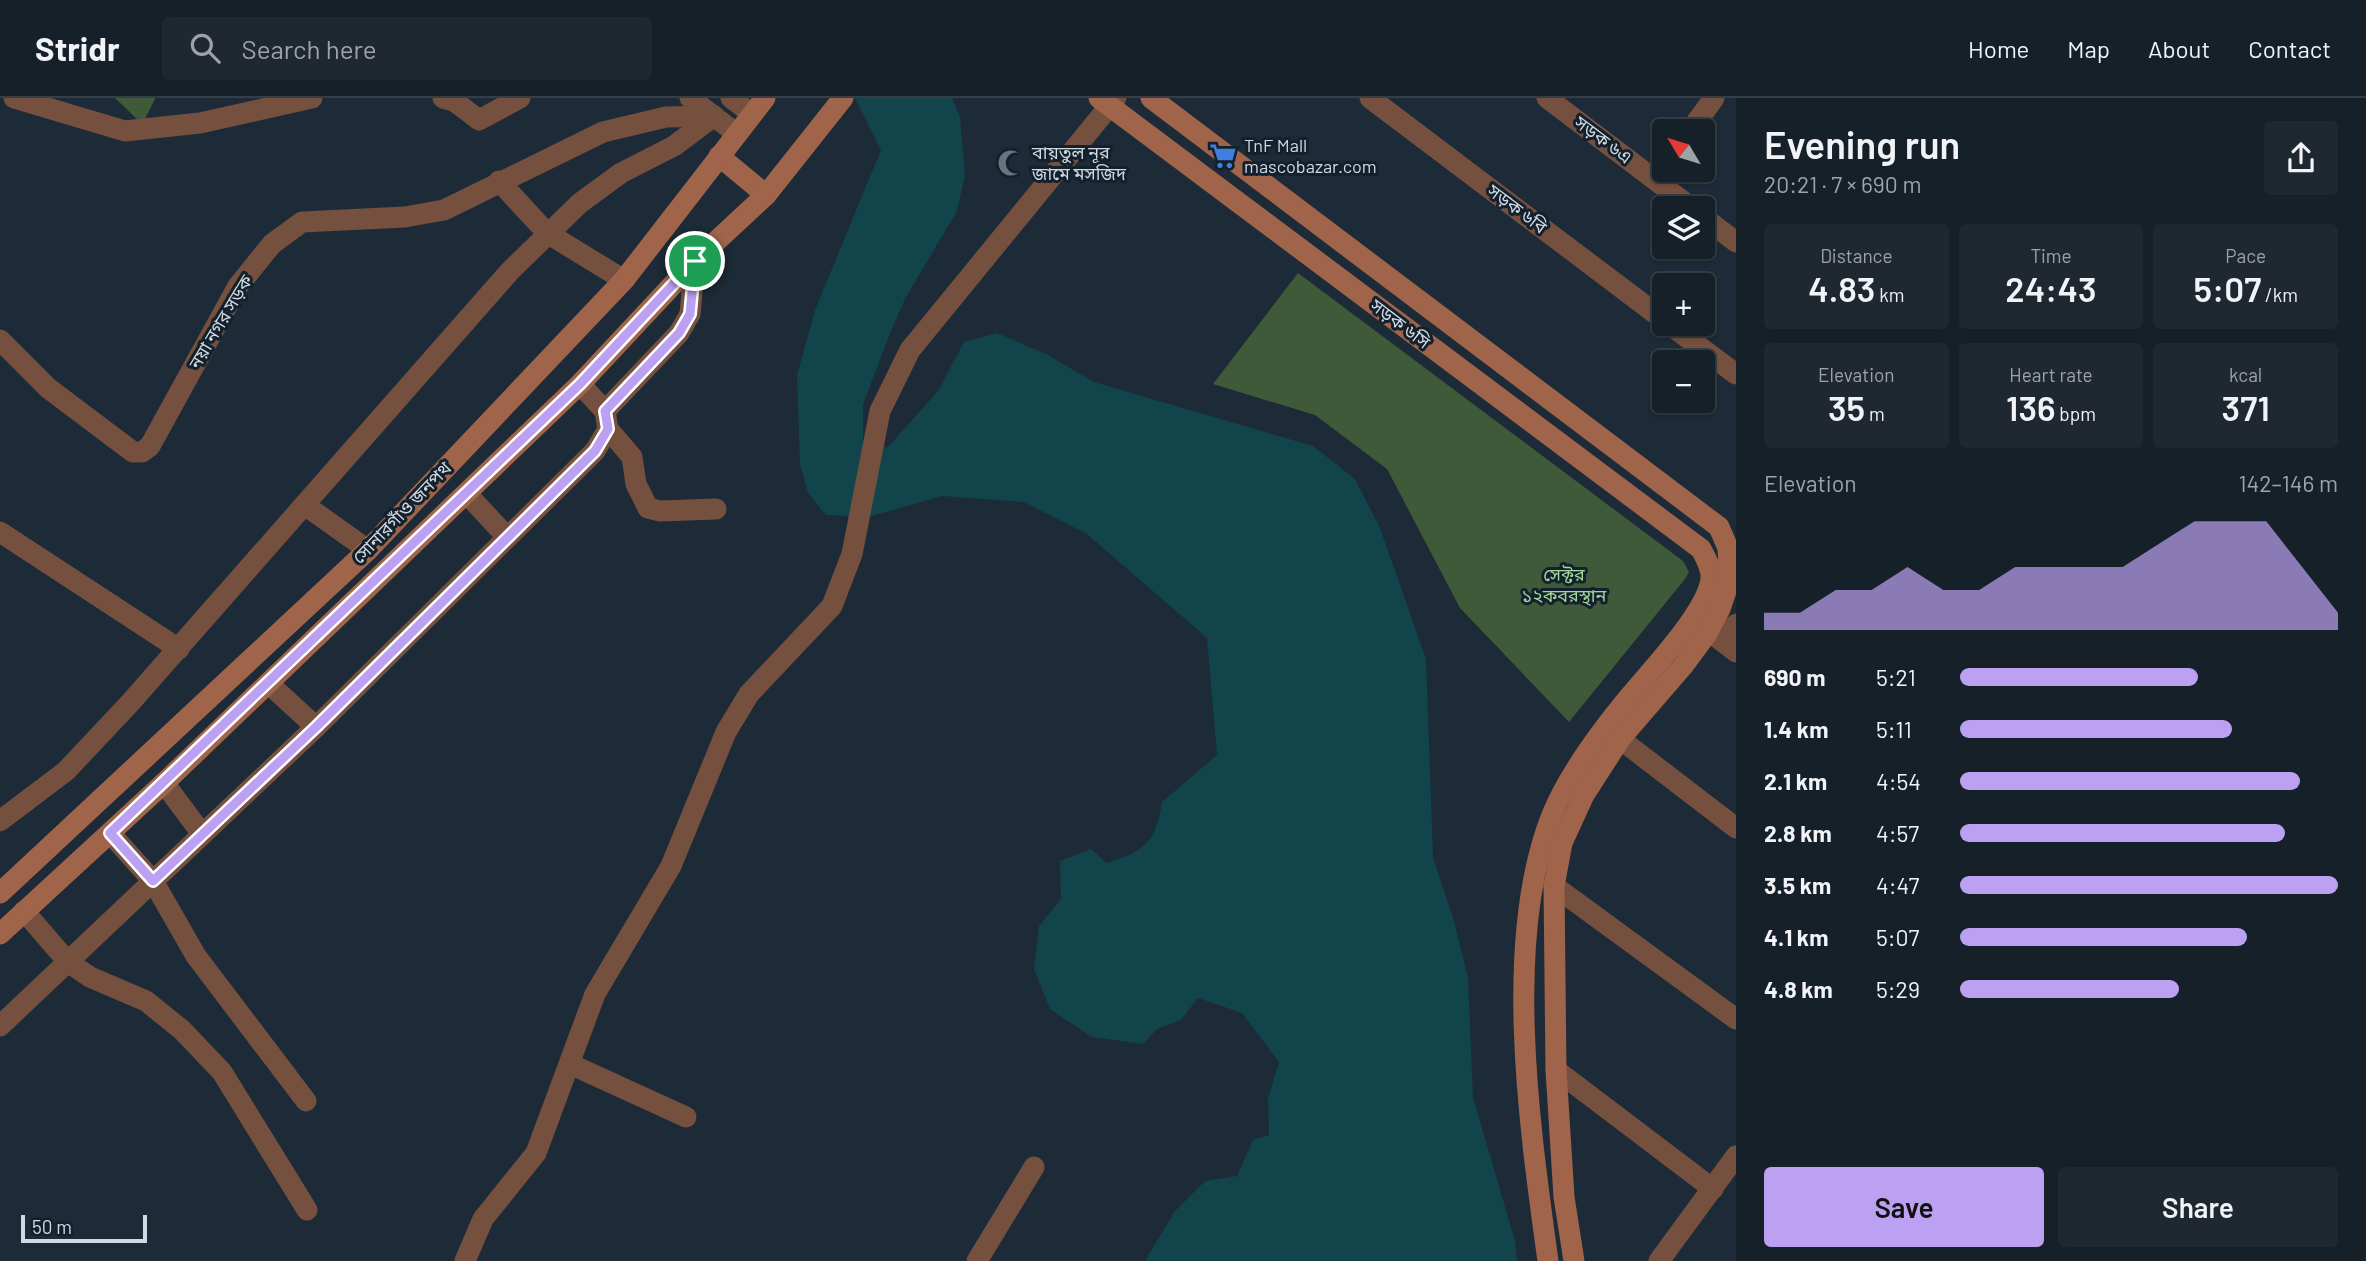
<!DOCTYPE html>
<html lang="en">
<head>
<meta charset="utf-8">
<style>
  :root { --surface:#162029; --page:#1f2831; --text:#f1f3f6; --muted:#9ea3a8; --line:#353e46; --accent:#bca0f2 }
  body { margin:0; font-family:Barlow,"Noto Sans Bengali",sans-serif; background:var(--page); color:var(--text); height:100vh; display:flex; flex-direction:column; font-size:26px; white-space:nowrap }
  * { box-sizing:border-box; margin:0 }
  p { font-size:23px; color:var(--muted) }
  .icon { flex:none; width:38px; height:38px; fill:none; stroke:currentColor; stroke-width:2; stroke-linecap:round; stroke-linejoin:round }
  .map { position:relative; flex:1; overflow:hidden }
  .panel { display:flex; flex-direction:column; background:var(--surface); width:630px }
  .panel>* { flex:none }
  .needle { width:46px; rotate:308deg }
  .fabs { position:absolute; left:1652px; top:21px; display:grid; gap:14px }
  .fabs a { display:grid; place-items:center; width:63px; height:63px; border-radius:7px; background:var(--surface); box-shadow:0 2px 5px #0004,0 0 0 2px var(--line); font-size:35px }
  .scale { position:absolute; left:21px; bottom:18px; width:126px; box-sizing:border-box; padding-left:7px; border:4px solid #d1d9e2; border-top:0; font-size:19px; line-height:24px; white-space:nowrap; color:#d1d9e2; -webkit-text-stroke:5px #13212d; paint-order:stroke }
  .pin { position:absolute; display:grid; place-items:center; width:60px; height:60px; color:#fff; margin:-30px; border:4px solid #fff; border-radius:50%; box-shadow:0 2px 7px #0007 }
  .round { display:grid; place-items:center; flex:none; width:74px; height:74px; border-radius:7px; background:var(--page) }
  .overview { display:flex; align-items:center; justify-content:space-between; height:119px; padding:0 28px }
  h1 { font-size:38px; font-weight:600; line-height:52px }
  .figures { display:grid; grid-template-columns:repeat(3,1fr); gap:10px; height:119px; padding:7px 28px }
  .figures div { display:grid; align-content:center; border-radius:7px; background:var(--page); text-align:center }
  .figures b { font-size:35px; font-weight:600 }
  .figures small { font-size:19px; font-weight:400 }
  .figures p { font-size:19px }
  .chart { height:196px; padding:14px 28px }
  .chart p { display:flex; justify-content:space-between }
  .chart svg { width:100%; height:126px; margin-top:7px; fill:var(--accent); opacity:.7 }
  .cta { display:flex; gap:14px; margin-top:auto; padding:14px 28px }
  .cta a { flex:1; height:80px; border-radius:7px; background:var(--accent); color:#111; font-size:28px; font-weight:600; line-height:80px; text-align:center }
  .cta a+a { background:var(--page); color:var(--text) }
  ul { padding:0 28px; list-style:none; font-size:23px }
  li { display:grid; grid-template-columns:112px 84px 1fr; align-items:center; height:52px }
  li i { height:18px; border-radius:9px; background:var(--accent) }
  header { display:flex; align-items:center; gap:42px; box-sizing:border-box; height:98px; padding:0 35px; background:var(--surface); border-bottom:2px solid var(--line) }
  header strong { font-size:33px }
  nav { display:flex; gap:38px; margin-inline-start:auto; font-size:24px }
  .search { width:490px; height:63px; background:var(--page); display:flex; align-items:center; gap:18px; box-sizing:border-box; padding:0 24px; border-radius:7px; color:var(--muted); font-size:26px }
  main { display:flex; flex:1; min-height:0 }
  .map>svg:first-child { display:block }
</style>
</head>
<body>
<header>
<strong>Stridr</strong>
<div class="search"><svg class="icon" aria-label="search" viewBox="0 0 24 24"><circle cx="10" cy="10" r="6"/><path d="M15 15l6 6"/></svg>Search here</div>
<nav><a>Home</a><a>Map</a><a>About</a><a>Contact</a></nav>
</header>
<main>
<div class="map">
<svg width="1736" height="1163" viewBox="0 0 1736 1163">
  <rect width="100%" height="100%" fill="#1d2a37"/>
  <g fill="#3e5a38">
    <path d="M115 0H155V1L145 21 140 24Z"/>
    <path d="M1298 175 1683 463 1689 474 1685 481 1569 624 1460 510 1387 371 1315 317 1213 286Z"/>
  </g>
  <path fill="#11454b" d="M855 0H952L960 19 965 77 957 113 905 201 891 233 863 306V350L888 349 938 293 964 244 997 235 1048 257 1094 284 1313 348 1355 381 1380 430 1426 561 1433 759 1454 823 1468 879 1473 999 1515 1143 1517 1163H1145L1175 1113 1205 1083 1237 1078 1253 1042 1269 1037 1268 1000 1279 964 1242 915 1198 900 1181 922 1157 931 1143 946 1092 939 1050 911 1034 871 1039 828 1061 801 1060 763 1091 751 1106 765C1144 754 1156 744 1162 704L1217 657 1207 540 1087 436 1024 404 942 398 868 419 826 417 808 395 800 367 797 277 815 212 881 52Z"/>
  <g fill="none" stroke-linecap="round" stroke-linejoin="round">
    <g stroke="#75503f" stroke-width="21">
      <path d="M14 0 125 33 200 25 312 0"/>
      <path d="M443 0 454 3 479 22 520 0"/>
      <path d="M690 0 737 36"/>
      <path d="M731 0 752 16"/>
      <path d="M1370 0 1664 222"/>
      <path d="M1547 0 1692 110"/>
      <path d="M1690 33 1714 0"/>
      <path d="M499 83 547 135 624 182"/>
      <path d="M1703 119 1736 144"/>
      <path d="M1669 226 1736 276"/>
      <path d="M0 242 48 290 133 354H142L150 348 238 188 272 146 302 124 405 119 444 112 603 34 666 19 714 18"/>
      <path d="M605 313 679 235 690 216 695 163"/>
      <path d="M608 331 632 359 636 386 648 410 660 413 716 411"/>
      <path d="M467 396 507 439"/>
      <path d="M306 408 368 452"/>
      <path d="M0 434 179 551"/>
      <path d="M1709 533 1736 554"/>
      <path d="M1723 544 1736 526"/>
      <path d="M268 585 316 629"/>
      <path d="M1620 641 1736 730"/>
      <path d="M164 685 202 736"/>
      <path d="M0 723 66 673 130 605 510 173 580 105 621 75 674 48 714 18"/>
      <path d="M110 735 153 783 196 858 306 1003"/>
      <path d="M1554 788 1736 921"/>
      <path d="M24 813 68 864 90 879 146 903 182 932 222 974 307 1112"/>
      <path d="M0 928 316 629 595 353 608 331 605 313 580 286"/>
      <path d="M570 966 686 1019"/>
      <path d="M1556 972 1713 1091"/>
      <path d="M465 1163 483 1121 536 1055 595 896 671 768 726 634 749 596 832 508 852 456 880 313 910 252 1116 0"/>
      <path d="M977 1163 1034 1069"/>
      <path d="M1659 1163 1736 1058"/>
    </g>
    <g stroke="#9f6449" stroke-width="21">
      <path d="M1099 0 1701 451C1706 461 1712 470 1711 481 1707 514 1652 571 1630 598 1601 633 1569 675 1552 717 1502 842 1530 1032 1548 1163"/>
      <path d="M1151 0 1719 429 1728 450 1729 468 1727 490 1720 511 1706 537 1683 568 1620 641 1584 697 1562 745 1554 788 1556 972 1564 1099 1574 1163"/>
      <path d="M719 58 766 97"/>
      <path d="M0 795 368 452 624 182 765 0"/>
      <path d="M0 836 164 685 580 286 695 163 766 97 843 0"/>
    </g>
  </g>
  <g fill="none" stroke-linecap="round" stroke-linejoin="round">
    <g stroke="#fff" stroke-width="14">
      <path id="route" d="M695 163 690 216 679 235 605 313 608 331 595 353 316 629 153 783 110 735 580 286Z"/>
    </g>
    <use href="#route" stroke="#bca0f2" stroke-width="9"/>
  </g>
  <defs>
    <g id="supermarket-bare" transform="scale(2.1)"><path d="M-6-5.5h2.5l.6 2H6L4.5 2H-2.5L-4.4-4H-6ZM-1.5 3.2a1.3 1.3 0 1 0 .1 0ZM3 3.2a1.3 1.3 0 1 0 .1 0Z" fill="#3f7fe0" stroke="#13212d" stroke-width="2.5" paint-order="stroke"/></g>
    <g id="mosque-bare" transform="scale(2.1)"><path d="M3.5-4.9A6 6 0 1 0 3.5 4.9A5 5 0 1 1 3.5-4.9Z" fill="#6b7280" stroke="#13212d" stroke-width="2.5" paint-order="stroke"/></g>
  </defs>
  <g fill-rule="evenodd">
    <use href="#supermarket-bare" x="1223" y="58"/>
    <use href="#mosque-bare" x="1011" y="65"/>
  </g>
  <g text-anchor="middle" stroke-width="6" stroke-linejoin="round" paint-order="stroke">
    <g font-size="18" fill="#d1d9e2" stroke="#13212d">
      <text transform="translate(1603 42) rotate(37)" y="6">সড়ক ৬এ</text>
      <text transform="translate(1517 111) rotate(37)" y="6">সড়ক ৬বি</text>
      <text transform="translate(221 224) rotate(-59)" y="6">নয়া নগর সড়ক</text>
      <text transform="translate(1400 226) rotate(37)" y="6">সড়ক ৬সি</text>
      <text transform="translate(402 415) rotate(-46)" y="6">সোনারগাঁও জনপথ</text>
    </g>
    <g font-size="18" fill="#d1d9e2" stroke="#13212d" text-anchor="start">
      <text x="1244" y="54">TnF Mall<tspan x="1244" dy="21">mascobazar.com</tspan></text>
      <text x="1032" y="61">বায়তুল নূর<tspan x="1032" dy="21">জামে মসজিদ</tspan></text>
    </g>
    <g font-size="18" fill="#a6d89c" stroke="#13212d">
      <text x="1564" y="483">সেক্টর<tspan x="1564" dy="21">১২কবরস্থান</tspan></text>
    </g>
  </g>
</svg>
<div class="fabs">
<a><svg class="needle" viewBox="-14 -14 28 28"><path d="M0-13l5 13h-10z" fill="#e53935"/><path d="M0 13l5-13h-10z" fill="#9ea3a8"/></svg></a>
<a><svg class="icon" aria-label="layers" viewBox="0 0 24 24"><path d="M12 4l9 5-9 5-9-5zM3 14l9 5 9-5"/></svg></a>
<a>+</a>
<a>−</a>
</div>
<div class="scale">50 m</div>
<div class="pin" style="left:695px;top:163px;background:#1e9e55"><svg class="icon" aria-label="arrive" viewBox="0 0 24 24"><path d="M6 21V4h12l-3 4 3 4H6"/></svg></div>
</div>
<section class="panel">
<div class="overview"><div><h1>Evening run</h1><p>20:21 · 7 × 690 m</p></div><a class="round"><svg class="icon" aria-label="share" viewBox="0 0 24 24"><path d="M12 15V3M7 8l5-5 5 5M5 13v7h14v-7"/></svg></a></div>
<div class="figures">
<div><p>Distance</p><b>4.83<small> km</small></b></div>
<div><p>Time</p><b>24:43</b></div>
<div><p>Pace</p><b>5:07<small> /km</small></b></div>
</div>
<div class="figures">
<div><p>Elevation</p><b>35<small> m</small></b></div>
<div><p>Heart rate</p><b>136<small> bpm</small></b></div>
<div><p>kcal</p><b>371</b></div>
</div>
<div class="chart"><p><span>Elevation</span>142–146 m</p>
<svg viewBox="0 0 160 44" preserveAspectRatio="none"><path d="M0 44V38L10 38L20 30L30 30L40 22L50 30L60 30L70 22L80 22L90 22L100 22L110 14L120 6L130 6L140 6L150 22L160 38V44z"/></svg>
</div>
<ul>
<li><b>690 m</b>5:21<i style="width:63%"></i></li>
<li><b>1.4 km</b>5:11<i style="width:72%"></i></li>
<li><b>2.1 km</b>4:54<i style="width:90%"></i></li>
<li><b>2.8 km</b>4:57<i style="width:86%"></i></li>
<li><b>3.5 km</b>4:47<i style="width:100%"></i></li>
<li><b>4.1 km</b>5:07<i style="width:76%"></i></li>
<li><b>4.8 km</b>5:29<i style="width:58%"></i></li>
</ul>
<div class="cta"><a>Save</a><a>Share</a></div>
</section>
</main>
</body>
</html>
